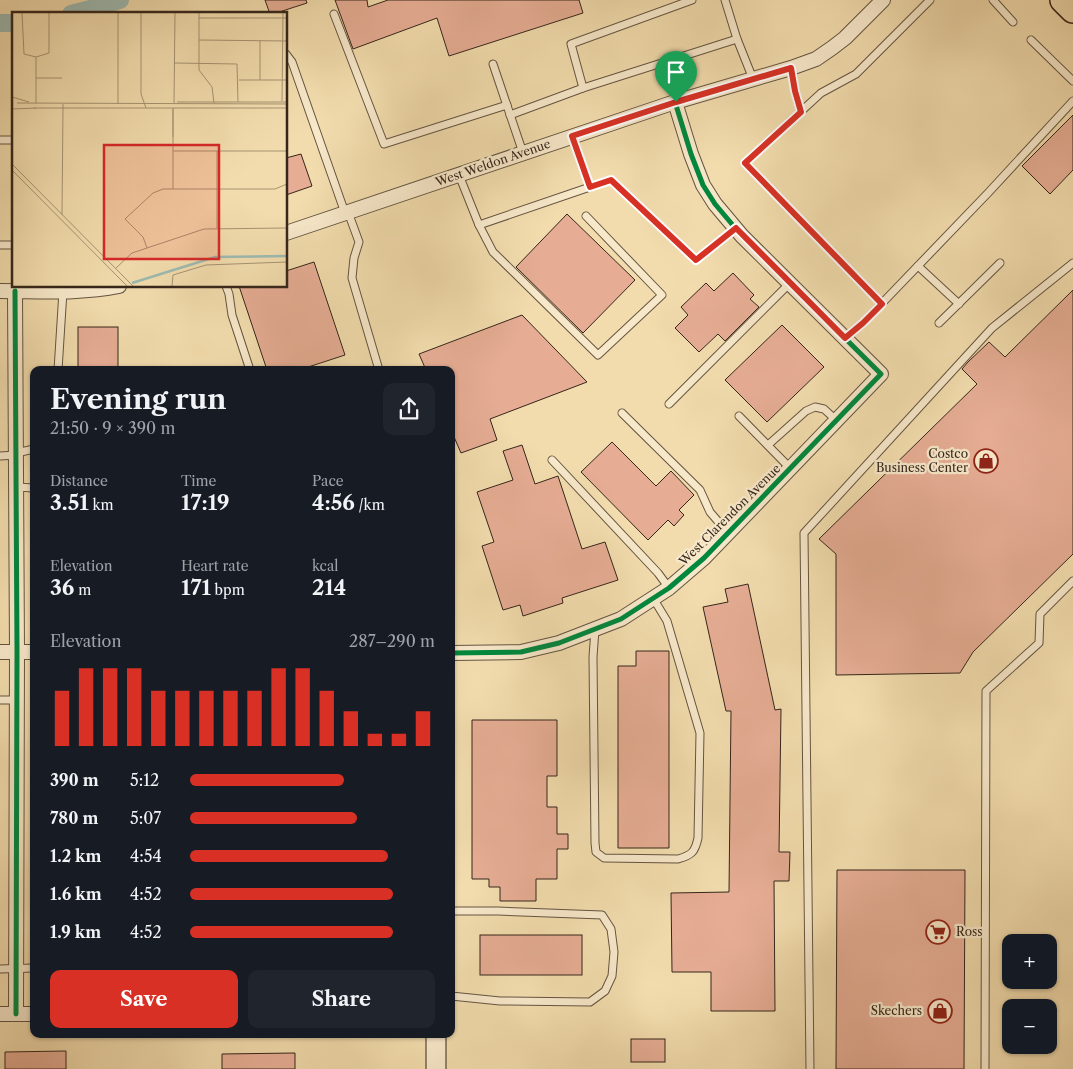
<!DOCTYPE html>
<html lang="en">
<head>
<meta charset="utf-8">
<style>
  :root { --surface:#171b24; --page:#20242c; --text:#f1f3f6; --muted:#9ea1a6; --accent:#d93025 }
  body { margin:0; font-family:"Libre Caslon Text",serif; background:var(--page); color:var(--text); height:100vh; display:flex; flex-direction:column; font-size:19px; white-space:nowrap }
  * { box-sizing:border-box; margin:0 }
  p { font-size:16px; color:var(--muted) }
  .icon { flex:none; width:28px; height:28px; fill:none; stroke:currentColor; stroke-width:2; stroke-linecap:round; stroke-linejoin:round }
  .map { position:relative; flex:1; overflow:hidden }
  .panel { position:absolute; left:30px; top:366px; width:425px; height:672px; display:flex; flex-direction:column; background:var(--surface); border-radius:10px; box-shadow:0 1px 4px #0004 }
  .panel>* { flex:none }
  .fabs { position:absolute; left:1002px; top:934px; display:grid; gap:10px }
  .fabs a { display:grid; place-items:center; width:55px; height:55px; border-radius:10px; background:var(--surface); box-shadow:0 1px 4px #0004; font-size:25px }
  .pin { position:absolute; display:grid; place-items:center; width:42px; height:42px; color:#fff; margin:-51px -21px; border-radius:50% 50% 50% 0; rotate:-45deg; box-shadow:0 0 5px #0007 }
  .pin .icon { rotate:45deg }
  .round { display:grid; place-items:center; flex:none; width:52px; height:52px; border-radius:10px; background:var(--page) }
  .overview { display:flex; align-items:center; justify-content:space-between; height:85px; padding:0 20px }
  h1 { font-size:28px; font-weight:700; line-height:38px }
  .stats { display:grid; grid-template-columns:repeat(3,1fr); gap:8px; height:85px; padding:5px 20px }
  .stats div { display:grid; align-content:center }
  .stats b { font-size:21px; font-weight:700 }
  .stats small { font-size:14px; font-weight:400 }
  .stats p { font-size:14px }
  .chart { height:140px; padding:10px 20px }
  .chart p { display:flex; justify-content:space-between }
  .chart svg { width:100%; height:90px; margin-top:5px; stroke:var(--accent); stroke-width:6 }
  .button { display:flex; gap:10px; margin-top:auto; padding:10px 20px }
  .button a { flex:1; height:58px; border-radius:10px; background:var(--accent); color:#fff; font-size:20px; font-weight:700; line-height:58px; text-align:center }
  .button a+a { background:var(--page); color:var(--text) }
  ul { padding:0 20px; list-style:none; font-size:16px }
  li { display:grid; grid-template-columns:80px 60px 1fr; align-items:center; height:38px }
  li i { height:12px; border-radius:6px; background:var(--accent) }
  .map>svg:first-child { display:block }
</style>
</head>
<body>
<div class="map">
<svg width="1073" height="1069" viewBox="0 0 1073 1069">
  <rect width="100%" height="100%" fill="#f2dcad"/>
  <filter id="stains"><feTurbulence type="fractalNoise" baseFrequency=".004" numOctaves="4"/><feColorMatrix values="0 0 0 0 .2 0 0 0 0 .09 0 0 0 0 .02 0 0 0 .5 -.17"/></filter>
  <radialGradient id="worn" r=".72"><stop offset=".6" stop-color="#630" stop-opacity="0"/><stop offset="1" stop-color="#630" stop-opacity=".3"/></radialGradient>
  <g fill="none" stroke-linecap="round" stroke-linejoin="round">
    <g stroke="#9dbab2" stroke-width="18">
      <path d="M71 14 94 8 120 0"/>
      <path d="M0 23H14"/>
    </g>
  </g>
  <g fill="#e6ad94" stroke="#35261b">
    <path d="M265 0H306L307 3 273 14H270Z"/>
    <path d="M335 0H367L368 7 388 0H579L583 13 449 56 437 18 353 49Z"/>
    <path d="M1073 115V170L1050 194 1022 166Z"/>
    <path d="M301 154 312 186 286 195V158Z"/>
    <path d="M567 214 635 280 583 333 516 267Z"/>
    <path d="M314 262 345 355 299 370H267L239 286H286V271Z"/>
    <path d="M733 273 754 295 750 299 759 307 725 341 718 334 699 352 675 328 688 315 681 307 706 283 714 291Z"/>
    <path d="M1073 290V554L973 652 960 673 836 675V554L819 539 977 384 962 369 968 362 989 342 1005 357Z"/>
    <path d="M522 315 587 382 490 419 497 440 461 453 451 430V370H426L419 354Z"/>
    <path d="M782 325 824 367 767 422 725 380Z"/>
    <rect x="78" y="327" width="40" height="43"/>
    <path d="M612 442 656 486 671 471 694 495 679 510 684 515 674 526 668 520 648 540 581 472Z"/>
    <path d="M522 445 535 484 558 476 582 549 605 542 618 580 562 598 563 603 523 616 520 605 503 610 482 546 494 542 477 492 513 480 503 451Z"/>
    <path d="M748 584 775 710 781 709 779 852H790L789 881H774L775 1011H711V972H672L671 893 729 892 731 711H726L703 607 728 602 725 589Z"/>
    <path d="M636 651H669V848H618V666H636Z"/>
    <path d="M472 720H557V776H547V807H557V834H568V849H557V879H536V901H500V887H489V879H472Z"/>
    <path d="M837 870H965L964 1069H836Z"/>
    <rect x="480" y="935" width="102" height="40"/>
    <rect x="631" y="1039" width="34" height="23"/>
    <path d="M66 1051V1069H5V1052Z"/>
    <path d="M295 1053V1069H222V1054Z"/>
  </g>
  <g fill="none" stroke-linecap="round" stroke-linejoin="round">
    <g stroke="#645440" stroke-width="9">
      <g id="lane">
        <path d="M725 0 737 39"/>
        <path d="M993 0 1013 22"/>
        <path d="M334 14 384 144 507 105"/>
        <path d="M1031 40 1073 81"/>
        <path d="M286 54 292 62 345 213"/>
        <path d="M493 64 523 153"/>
        <path d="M791 68 795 91 801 112"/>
        <path d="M583 88 571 44 692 0"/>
        <path d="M510 115 583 88 737 39 753 79"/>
        <path d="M0 140H14"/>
        <path d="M459 175 479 225 590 187 572 136"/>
        <path d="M590 187 611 180 696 260 736 228"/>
        <path d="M348 212 359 242 354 258 352 278 379 370"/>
        <path d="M479 225 493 252 598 355 662 295 586 216"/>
        <path d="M0 245H14"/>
        <path d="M918 266 959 304"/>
        <path d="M226 286 229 294 232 315 250 370"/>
        <path d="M882 304 745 163 821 93 856 74 930 0"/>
        <path d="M939 323 1000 263"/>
        <path d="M845 338 863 323 988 193 1073 101"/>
        <path d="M58 370 63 291"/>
        <path d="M669 404 790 283"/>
        <path d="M622 413 700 490 710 512 728 533"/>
        <path d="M739 416 790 468"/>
        <path d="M768 445 806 411 815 407 824 409 836 420"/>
        <path d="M16 453 34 449"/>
        <path d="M0 456 16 455"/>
        <path d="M552 460 658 573 669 588"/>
        <path d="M16 487 34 488"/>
        <path d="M595 629 593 657 595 843 596 852 604 858 678 859C692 855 695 852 698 838L700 733 667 621 653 598"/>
        <path d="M0 700H17"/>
        <path d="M451 911H498L602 915 611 929 614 952 612 976 605 991 590 1002 500 1001 451 996"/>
        <path d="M0 969 34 968"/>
        <path d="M810 1069 804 533 992 328 1073 263"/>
        <path d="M985 1069 986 691 1039 643 1040 614 1073 581"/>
      </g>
    </g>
    <g stroke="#645440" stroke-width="16">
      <g id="street">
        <path d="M286 233 675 102 791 68 816 59 832 48 845 38 883 0"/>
        <path d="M0 291C40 291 80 294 119 286"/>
        <path d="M15 291 17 652 16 1014"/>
        <path d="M0 652H34"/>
        <path d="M451 653 521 652 559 643 621 619 669 588 704 558 881 374 742 236 715 204 703 185 691 154 675 102"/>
        <path d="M0 1014H34"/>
      </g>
    </g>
    <g stroke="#35261b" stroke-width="21">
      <path id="secondary" d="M436 1035V1069"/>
    </g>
    <g stroke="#35261b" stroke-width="28">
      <path id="highway" d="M1063 0 1073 10"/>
    </g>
    <use href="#lane" stroke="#f7e8ca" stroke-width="7"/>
    <use href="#street" stroke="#f7e8ca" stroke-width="14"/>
    <use href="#secondary" stroke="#f7e8ca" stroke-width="19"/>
    <use href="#highway" stroke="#f2dcad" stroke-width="25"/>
    <g stroke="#f7e8ca" stroke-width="8">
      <g id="cycleway">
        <path d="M15 291 17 652 16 1014"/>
        <path d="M451 653 521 652 559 643 621 619 669 588 704 558 881 374 742 236 715 204 703 185 691 154 675 102"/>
      </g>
    </g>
    <use href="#cycleway" stroke="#00873e" stroke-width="5"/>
  </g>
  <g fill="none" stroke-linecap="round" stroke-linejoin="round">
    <g stroke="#fff" stroke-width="10">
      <path id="route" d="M791 68 795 91 801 112 745 163 882 304 863 323 845 338 736 228 696 260 611 180 590 187 572 136 676 102Z"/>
    </g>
    <use href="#route" stroke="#d93025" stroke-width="6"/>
  </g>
  <defs>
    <g id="shop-ring" transform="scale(1.25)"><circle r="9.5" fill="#f7e8ca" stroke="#8f2418" stroke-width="1.5"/><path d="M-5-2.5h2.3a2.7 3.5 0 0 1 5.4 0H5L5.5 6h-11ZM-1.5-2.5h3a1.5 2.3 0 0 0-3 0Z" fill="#8f2418"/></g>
    <g id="supermarket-ring" transform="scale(1.25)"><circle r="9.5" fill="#f7e8ca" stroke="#8f2418" stroke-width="1.5"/><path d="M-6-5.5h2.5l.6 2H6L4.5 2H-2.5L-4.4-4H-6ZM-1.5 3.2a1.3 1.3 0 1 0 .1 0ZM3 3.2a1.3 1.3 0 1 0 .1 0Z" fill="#8f2418"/></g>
  </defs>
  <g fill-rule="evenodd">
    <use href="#shop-ring" x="986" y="461"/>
    <use href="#supermarket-ring" x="938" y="932"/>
    <use href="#shop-ring" x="940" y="1011"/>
  </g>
  <g text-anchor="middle" stroke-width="4.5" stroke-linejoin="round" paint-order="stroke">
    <g font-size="12" fill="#35261b" stroke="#f7e8ca">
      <text transform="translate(493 163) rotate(-19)" y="4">West Weldon Avenue</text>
      <text transform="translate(730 515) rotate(-45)" y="4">West Clarendon Avenue</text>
    </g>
    <g font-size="12" fill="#35261b" stroke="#f7e8ca" text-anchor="end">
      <text x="968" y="458">Costco<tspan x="968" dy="14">Business Center</tspan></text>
      <text x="956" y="936" text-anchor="start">Ross</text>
      <text x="922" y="1015">Skechers</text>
    </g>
  </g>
  <g transform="translate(12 12)">
    <rect width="275" height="275" fill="#f2dcad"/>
    <path fill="none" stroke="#9dbab2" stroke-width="2.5" d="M120 271 203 245 275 244"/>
    <path fill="none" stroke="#a69373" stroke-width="1" d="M10 1 12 42 24 45 37 41V1M129 1V82L134 96M187 1V58L200 75 202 91M187 6H275M187 28 275 29M248 29V68M163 51 225 52 226 90M24 66H50M227 68H275M0 85 17 90M270 89 271 1M165 90H275M5 91 275 92M24 91V45M162 91 163 1M106 92V1M22 96H275M0 97 24 96M161 125V97M161 139H275M205 139V216M0 152 121 274M0 158 115 274M161 177V96M50 203 51 92M135 236 131 225 113 207 141 181 151 177H263L275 172M104 256 120 241 192 217 275 216M160 274 161 263 194 253 275 250"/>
    <path fill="#d62828" fill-opacity="0.15" stroke="#d62828" stroke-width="2.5" d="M92 133H207V247H92Z"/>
    <rect width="275" height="275" fill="none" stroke="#35261b" stroke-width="2.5"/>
  </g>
  <rect width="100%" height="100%" filter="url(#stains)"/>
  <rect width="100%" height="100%" fill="url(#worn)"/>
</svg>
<div class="fabs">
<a>+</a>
<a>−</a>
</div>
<div class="pin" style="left:676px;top:102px;background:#1e9e55"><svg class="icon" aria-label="arrive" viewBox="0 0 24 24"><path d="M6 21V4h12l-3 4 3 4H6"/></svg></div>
<section class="panel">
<div class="overview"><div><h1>Evening run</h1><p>21:50 · 9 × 390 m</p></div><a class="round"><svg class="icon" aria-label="share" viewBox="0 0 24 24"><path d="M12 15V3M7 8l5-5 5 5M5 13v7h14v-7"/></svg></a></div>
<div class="stats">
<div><p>Distance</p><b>3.51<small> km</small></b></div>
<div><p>Time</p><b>17:19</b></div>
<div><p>Pace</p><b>4:56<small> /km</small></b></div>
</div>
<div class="stats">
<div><p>Elevation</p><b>36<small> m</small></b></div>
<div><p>Heart rate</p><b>171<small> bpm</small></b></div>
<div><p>kcal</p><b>214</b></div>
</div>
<div class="chart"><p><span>Elevation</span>287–290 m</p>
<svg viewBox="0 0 160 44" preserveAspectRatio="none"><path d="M5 44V17M15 44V6M25 44V6M35 44V6M45 44V17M55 44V17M65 44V17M75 44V17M85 44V17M95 44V6M105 44V6M115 44V17M125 44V27M135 44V38M145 44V38M155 44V27"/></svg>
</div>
<ul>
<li><b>390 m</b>5:12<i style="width:63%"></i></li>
<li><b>780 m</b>5:07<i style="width:68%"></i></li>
<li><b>1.2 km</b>4:54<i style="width:81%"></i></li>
<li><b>1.6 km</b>4:52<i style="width:83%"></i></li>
<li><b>1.9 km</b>4:52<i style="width:83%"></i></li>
</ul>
<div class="button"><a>Save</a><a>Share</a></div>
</section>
</div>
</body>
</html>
